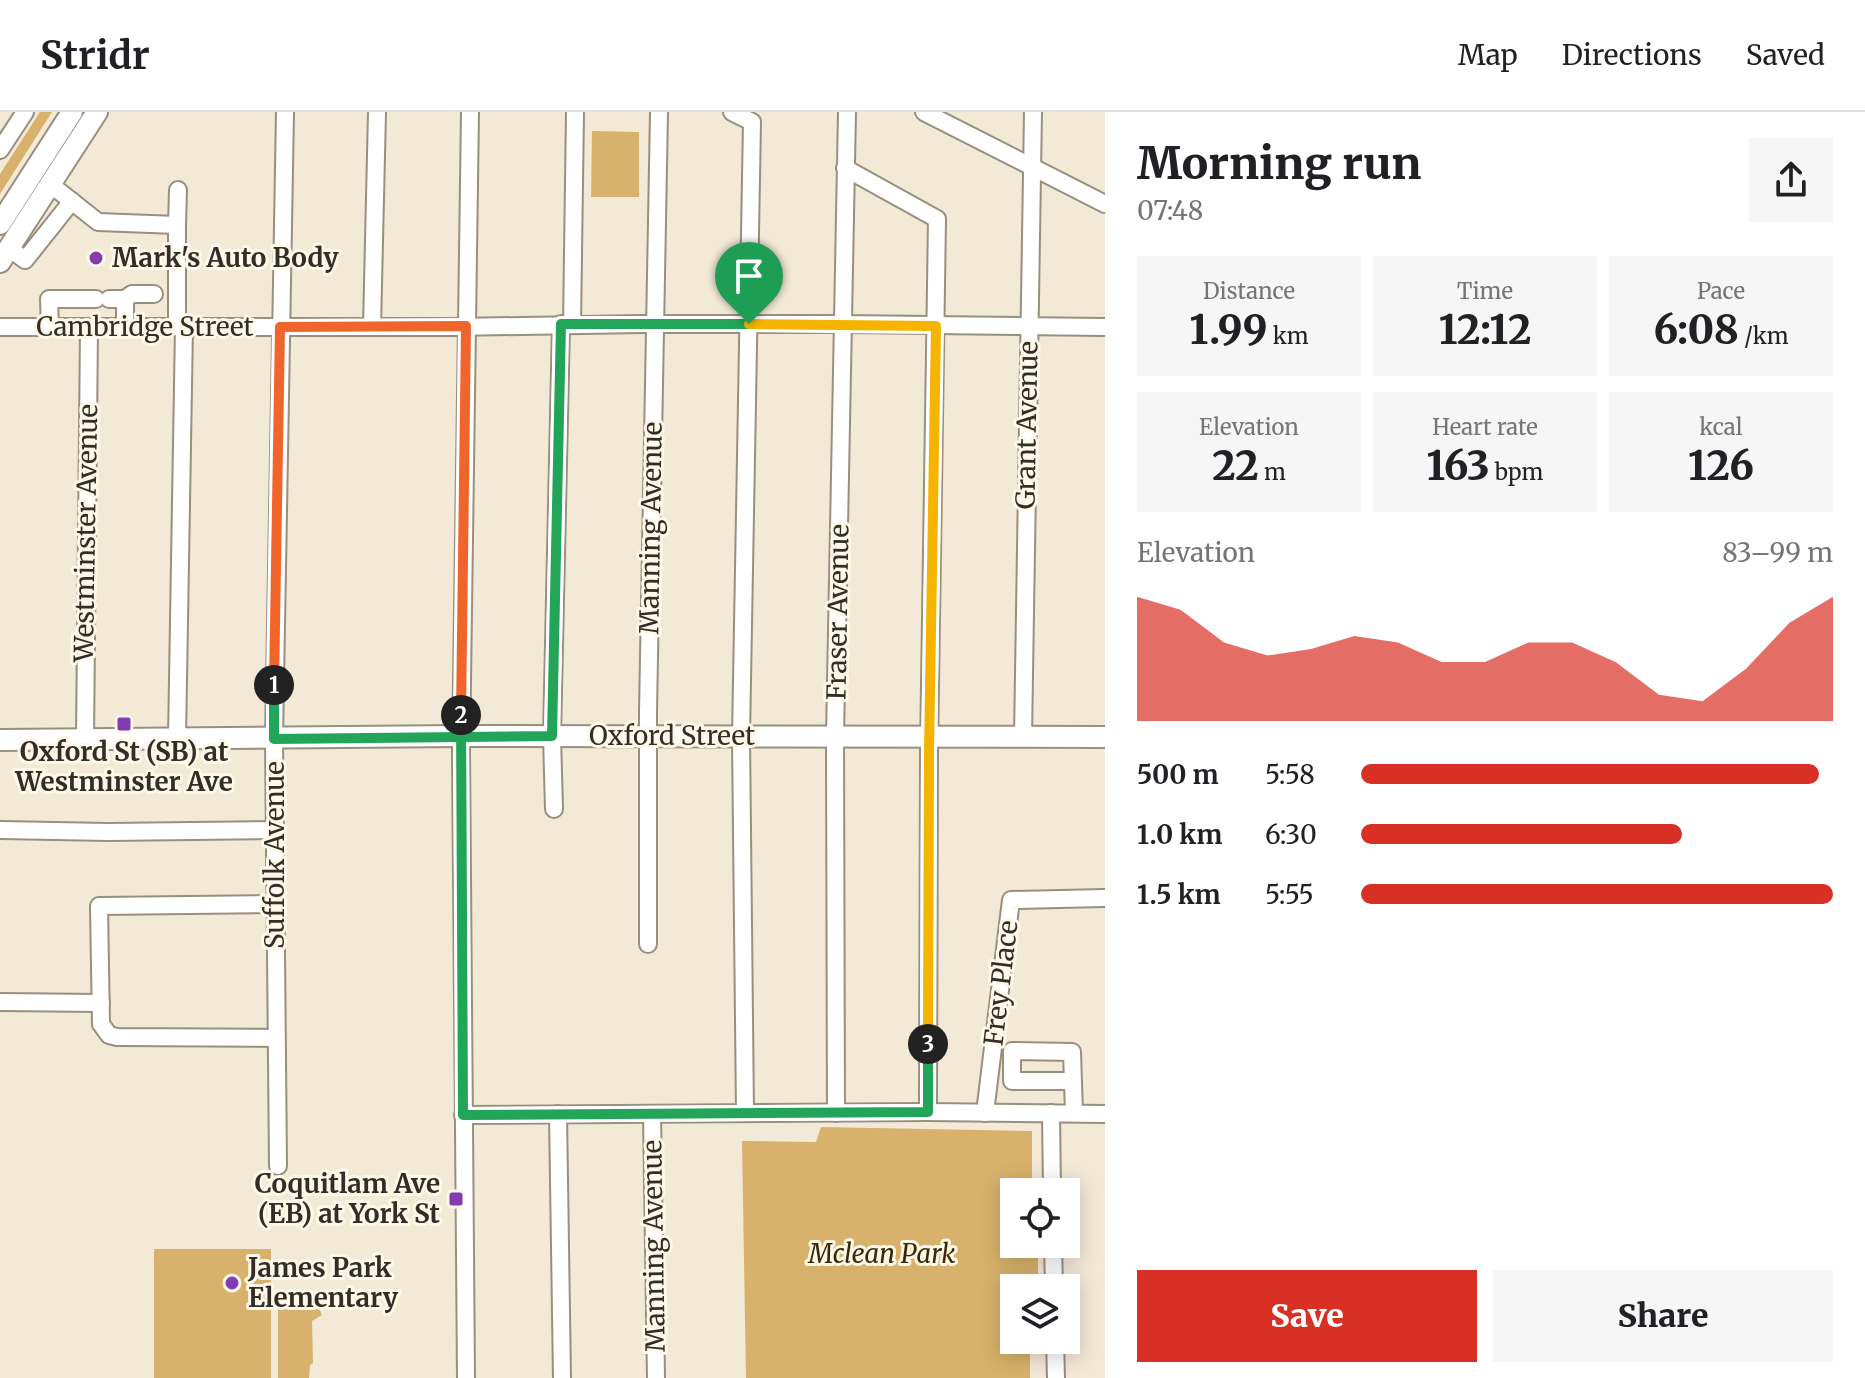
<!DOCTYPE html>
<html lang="en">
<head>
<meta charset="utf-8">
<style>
  :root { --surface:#fff; --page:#f6f6f6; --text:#202124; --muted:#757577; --line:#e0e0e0; --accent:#d93025 }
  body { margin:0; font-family:Merriweather,serif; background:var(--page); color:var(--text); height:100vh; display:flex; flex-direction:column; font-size:30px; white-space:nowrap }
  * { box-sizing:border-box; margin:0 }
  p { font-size:26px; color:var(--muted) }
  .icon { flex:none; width:44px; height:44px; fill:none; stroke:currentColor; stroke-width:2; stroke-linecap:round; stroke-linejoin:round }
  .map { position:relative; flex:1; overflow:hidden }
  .drawer { display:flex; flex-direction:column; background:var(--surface); width:760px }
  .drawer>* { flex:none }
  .controls { position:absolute; left:1000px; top:1066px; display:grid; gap:16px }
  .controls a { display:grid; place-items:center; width:80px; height:80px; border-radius:0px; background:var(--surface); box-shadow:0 4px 20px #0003; font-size:40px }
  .pin { position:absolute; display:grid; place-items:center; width:68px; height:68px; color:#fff; margin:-82px -34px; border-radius:50% 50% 50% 0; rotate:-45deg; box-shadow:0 0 8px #0007 }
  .pin .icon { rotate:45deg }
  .km { position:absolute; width:40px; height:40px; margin:-20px; border-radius:50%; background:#222; color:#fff; font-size:22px; line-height:40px; text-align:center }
  .round { display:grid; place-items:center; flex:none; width:84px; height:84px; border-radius:0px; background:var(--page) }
  .overview { display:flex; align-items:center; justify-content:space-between; height:136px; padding:0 32px }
  h1 { font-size:44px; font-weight:800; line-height:60px }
  .stats { display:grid; grid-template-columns:repeat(3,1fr); gap:12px; height:136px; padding:8px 32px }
  .stats div { display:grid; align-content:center; border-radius:0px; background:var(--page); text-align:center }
  .stats b { font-size:40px; font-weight:800 }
  .stats small { font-size:22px; font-weight:400 }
  .stats p { font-size:22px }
  .chart { height:224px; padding:16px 32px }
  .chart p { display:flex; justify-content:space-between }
  .chart svg { width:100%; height:144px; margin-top:8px; fill:var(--accent); opacity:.7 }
  .cta { display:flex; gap:16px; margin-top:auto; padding:16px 32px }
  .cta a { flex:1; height:92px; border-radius:0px; background:var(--accent); color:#fff; font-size:32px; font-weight:800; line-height:92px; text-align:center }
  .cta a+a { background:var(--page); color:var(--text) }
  ul { padding:0 32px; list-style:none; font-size:26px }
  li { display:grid; grid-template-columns:128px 96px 1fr; align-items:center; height:60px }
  li i { height:20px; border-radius:10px; background:var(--accent) }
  header { display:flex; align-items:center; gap:48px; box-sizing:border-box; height:112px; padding:0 40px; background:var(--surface); border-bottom:2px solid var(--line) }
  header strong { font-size:38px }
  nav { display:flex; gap:44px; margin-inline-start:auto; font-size:28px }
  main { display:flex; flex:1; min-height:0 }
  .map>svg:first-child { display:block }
</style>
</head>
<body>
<header>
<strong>Stridr</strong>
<nav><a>Map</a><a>Directions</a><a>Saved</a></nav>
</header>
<main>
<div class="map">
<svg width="1105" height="1266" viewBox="0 0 1105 1266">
  <rect width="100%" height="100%" fill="#f3e9d7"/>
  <g fill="#d8b26c">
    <path d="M40 0H52L0 82V62Z"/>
    <path d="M592 19 639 20V85H591Z"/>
    <path d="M821 1015 1032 1019V1080H1014V1132H1038V1176H1014V1228H1030V1266H746L742 1029 816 1030Z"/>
    <rect x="154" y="1137" width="117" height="129"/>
    <path d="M278 1180 291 1181 318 1194 322 1203 312 1209 313 1251 310 1253 309 1266H278Z"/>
  </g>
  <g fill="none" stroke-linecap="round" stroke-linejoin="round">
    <g stroke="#998f7f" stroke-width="20">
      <g id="minor">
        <path d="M732 0 752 10 741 625 745 1001"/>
        <path d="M924 0 1105 92"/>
        <path d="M0 38 25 0"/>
        <path d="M845 56 937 107 929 640 928 1000"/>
        <path d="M50 72 98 110 177 113V215"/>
        <path d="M177 113 178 78"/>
        <path d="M9 136 25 148 72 89"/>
        <path d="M109 187H125V215"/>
        <path d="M125 187 132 182H154"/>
        <path d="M572 213 575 0"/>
        <path d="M0 215H453L642 212H843L1105 215"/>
        <path d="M372 215 377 0"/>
        <path d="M50 216 49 187H96"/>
        <path d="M1023 625 1033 0"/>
        <path d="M85 627 89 216"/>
        <path d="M177 627 184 215"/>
        <path d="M554 697 552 624 561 212"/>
        <path d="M0 718 108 720 275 718"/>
        <path d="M275 792 99 794 101 912 109 923 117 925 276 926"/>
        <path d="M648 832V600L659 0"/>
        <path d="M0 890 101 891"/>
        <path d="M1073 969H1012V939L1072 940 1074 1001"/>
        <path d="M836 1001 835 624 847 0"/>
        <path d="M985 1001 1011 788 1105 786"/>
        <path d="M1051 1001 1052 1080"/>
        <path d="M558 1002 562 1266"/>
        <path d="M652 1002 656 1266"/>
        <path d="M463 1003 928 1000 1105 1002"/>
        <path d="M278 1054 274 627 285 0"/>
        <path d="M1053 1132 1054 1176"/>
        <path d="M1055 1228 1056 1266"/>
        <path d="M466 1266 461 640 470 0"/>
      </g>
    </g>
    <g stroke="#998f7f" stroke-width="24">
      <g id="major">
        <path d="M0 112 72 0"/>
        <path d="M0 150 97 0"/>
        <path d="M0 628 461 624 1105 625"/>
      </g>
    </g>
    <use href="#minor" stroke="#fff" stroke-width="16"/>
    <use href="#major" stroke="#fff" stroke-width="20"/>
  </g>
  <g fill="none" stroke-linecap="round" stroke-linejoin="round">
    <g stroke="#fff" stroke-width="16">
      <path id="split-1" d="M274 573V627L552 624 561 212H749"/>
    </g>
    <g stroke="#fff" stroke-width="16">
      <path id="split-2" d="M274 573 280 215 466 214 461 603"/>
    </g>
    <g stroke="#fff" stroke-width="16">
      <path id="split-3" d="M461 603 463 1003 928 1000V932"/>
    </g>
    <g stroke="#fff" stroke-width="16">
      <path id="split-4" d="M749 212 936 214 929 640 928 932"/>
    </g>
    <use href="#split-1" stroke="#22a559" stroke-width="10"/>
    <use href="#split-2" stroke="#f0652b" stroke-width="10"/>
    <use href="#split-3" stroke="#22a559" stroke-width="10"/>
    <use href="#split-4" stroke="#f5b400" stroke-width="10"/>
  </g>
  <g fill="#833db0" stroke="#fff7e8" stroke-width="3">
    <circle cx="96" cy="146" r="8"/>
    <rect x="116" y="604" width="16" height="16" rx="4"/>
    <rect x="448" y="1079" width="16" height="16" rx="4"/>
    <circle cx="232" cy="1171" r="8"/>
  </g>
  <g text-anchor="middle" stroke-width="6" stroke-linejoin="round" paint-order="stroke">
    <g font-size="26" font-weight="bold" fill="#322e27" stroke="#fff7e8" text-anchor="start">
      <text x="112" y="155">Mark's Auto Body</text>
      <text x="124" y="649" text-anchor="middle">Oxford St (SB) at<tspan x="124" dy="30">Westminster Ave</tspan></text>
      <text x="440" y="1081" text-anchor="end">Coquitlam Ave<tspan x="440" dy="30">(EB) at York St</tspan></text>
      <text x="248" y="1165">James Park<tspan x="248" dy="30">Elementary</tspan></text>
    </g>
    <g font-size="26" fill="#322e27" stroke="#fff7e8">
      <text x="145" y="224">Cambridge Street</text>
      <text transform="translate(1027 313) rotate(-89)" y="9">Grant Avenue</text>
      <text transform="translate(651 416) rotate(-89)" y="9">Manning Avenue</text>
      <text transform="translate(86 421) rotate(-89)" y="9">Westminster Avenue</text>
      <text transform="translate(838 500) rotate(-89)" y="9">Fraser Avenue</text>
      <text x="672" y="633">Oxford Street</text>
      <text transform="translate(275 743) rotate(-90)" y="9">Suffolk Avenue</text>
      <text transform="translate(1001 871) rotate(-83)" y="9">Frey Place</text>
      <text transform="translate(654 1134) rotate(-91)" y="9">Manning Avenue</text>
    </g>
    <g font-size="26" font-style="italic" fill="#392803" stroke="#fff7e8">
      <text x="882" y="1151">Mclean Park</text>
    </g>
  </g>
</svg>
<div class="controls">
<a><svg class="icon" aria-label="locate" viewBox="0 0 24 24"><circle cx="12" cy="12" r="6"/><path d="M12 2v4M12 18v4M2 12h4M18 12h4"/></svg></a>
<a><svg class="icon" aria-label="layers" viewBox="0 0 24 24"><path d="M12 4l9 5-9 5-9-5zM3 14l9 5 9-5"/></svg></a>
</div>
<div class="pin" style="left:749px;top:212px;background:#1e9e55"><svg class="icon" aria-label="arrive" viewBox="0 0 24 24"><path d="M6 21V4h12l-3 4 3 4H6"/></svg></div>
<b class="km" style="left:274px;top:573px">1</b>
<b class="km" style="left:461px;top:603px">2</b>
<b class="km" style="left:928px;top:932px">3</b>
</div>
<section class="drawer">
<div class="overview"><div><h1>Morning run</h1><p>07:48</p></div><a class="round"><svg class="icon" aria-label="share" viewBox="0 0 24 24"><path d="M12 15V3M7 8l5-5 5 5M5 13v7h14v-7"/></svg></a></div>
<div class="stats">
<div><p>Distance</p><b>1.99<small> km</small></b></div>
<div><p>Time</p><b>12:12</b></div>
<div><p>Pace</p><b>6:08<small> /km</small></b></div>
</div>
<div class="stats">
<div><p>Elevation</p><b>22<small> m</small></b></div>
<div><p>Heart rate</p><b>163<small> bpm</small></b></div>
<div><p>kcal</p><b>126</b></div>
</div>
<div class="chart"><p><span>Elevation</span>83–99 m</p>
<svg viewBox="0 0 160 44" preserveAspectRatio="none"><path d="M0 44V6L10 10L20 20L30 24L40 22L50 18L60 20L70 26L80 26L90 20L100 20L110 26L120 36L130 38L140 28L150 14L160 6V44z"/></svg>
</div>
<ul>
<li><b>500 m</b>5:58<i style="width:97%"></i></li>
<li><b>1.0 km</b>6:30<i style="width:68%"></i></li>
<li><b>1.5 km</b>5:55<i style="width:100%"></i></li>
</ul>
<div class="cta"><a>Save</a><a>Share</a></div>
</section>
</main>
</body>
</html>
